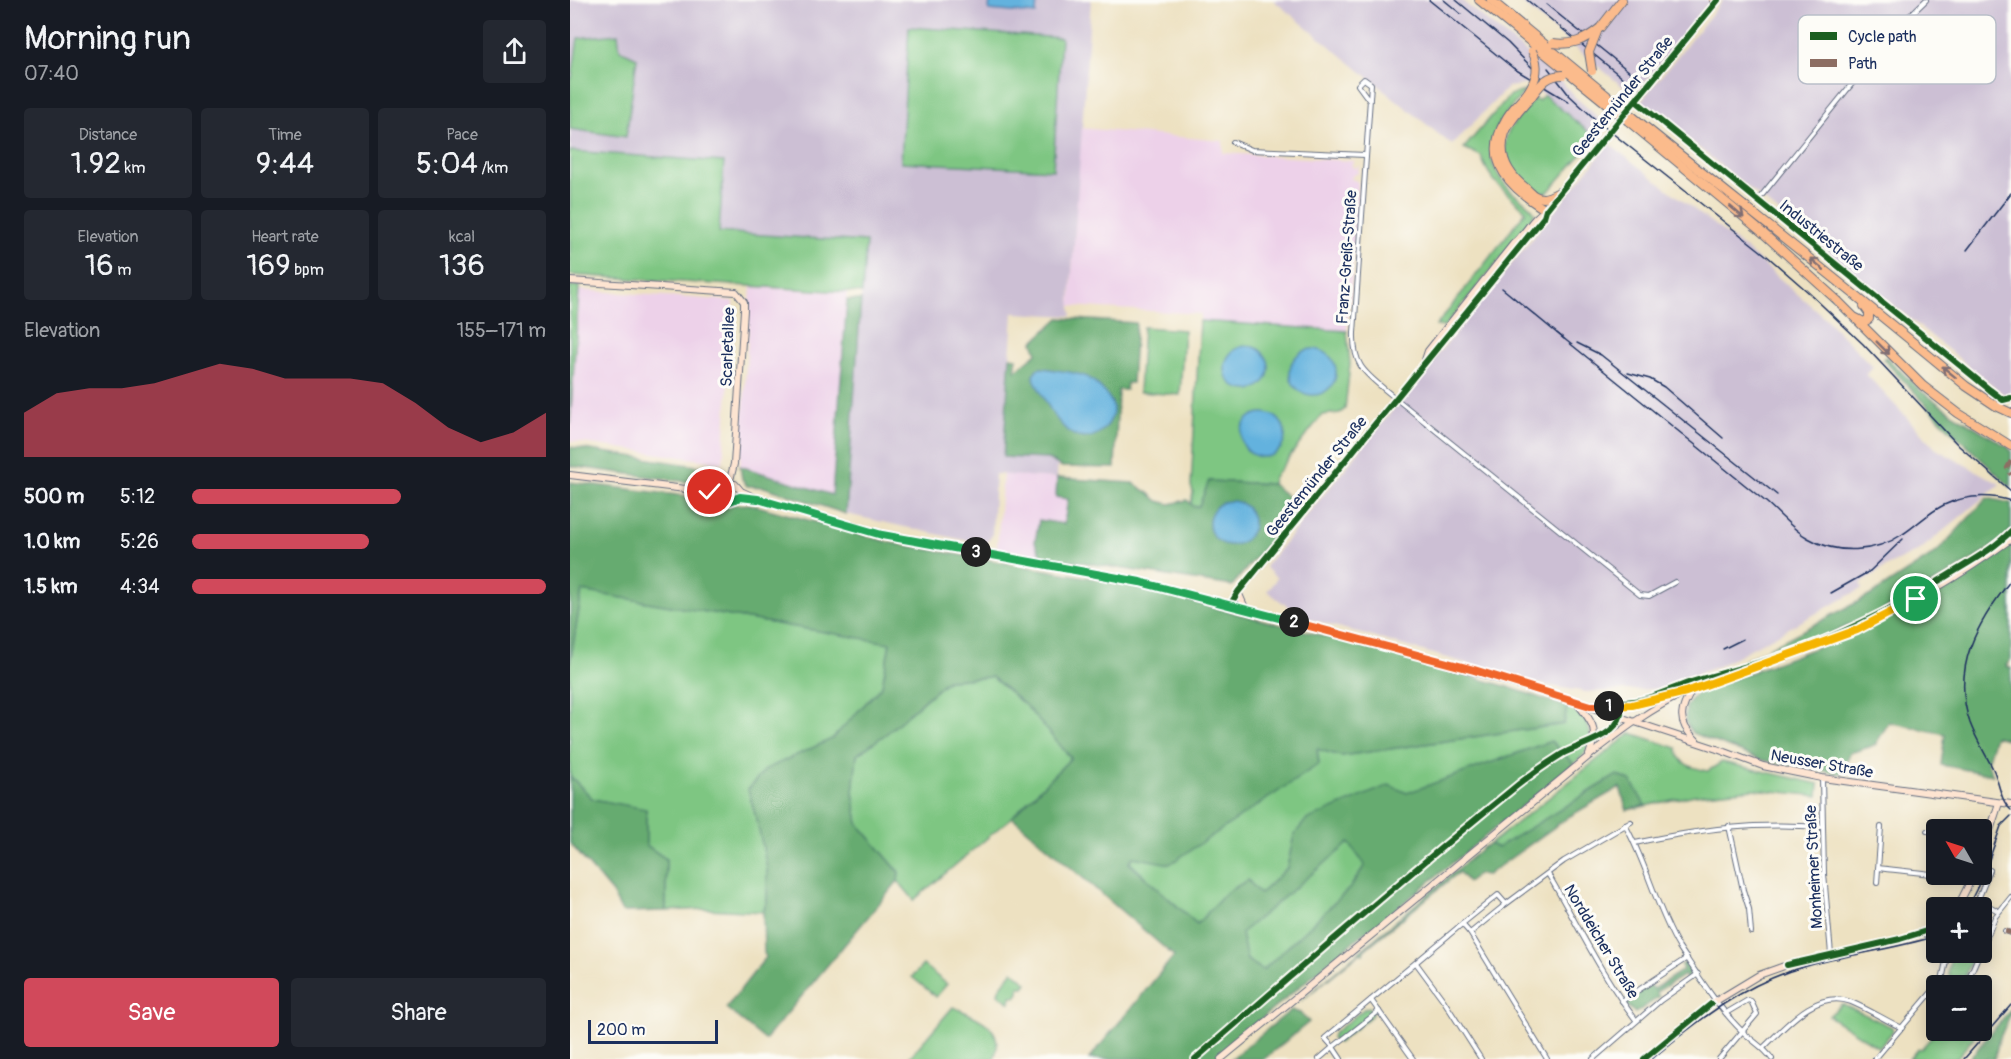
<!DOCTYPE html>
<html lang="en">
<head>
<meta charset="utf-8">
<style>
  :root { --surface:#171b24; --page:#242831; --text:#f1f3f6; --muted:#9ea1a6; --accent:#d1495b }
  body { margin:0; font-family:Pangolin,sans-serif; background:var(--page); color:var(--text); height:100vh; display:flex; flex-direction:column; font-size:22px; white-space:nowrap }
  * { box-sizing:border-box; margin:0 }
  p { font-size:20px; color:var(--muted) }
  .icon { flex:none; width:33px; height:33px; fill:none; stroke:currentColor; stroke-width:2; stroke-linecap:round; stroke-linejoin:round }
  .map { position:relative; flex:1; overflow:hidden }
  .side { display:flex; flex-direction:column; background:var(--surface); width:570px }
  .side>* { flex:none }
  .needle { width:39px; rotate:309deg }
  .fabs { position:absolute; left:1356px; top:819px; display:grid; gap:12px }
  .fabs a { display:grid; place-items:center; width:66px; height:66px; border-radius:6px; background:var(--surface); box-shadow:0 3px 15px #0003; font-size:30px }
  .scale { position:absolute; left:18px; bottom:15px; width:130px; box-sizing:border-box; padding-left:6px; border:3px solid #1b2f5e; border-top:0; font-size:16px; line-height:21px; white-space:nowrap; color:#1b2f5e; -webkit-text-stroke:4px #fdfcf7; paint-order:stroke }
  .pin { position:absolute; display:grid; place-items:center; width:51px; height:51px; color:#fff; margin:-26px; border:3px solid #fff; border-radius:50%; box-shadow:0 2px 6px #0007 }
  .km { position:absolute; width:30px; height:30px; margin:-15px; border-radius:50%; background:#222; color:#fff; font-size:16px; line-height:30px; text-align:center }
  .round { display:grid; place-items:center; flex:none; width:63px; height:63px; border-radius:6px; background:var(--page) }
  .headline { display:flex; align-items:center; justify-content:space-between; height:102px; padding:0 24px }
  h1 { font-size:33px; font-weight:600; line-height:45px }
  .metrics { display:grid; grid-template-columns:repeat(3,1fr); gap:9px; height:102px; padding:6px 24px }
  .metrics div { display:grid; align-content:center; border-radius:6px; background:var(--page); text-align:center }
  .metrics b { font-size:30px; font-weight:600 }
  .metrics small { font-size:16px; font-weight:400 }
  .metrics p { font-size:16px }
  .chart { height:168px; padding:12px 24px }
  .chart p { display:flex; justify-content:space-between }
  .chart svg { width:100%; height:108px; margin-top:6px; fill:var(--accent); opacity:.7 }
  .primary-button { display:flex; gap:12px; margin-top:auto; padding:12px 24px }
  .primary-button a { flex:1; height:69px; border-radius:6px; background:var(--accent); color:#fff; font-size:24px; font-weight:600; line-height:69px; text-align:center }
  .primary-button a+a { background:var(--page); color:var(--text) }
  ul { padding:0 24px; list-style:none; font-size:20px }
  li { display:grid; grid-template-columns:96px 72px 1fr; align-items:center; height:45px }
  li i { height:15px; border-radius:8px; background:var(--accent) }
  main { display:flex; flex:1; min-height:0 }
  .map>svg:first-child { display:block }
</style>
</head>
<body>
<main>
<section class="side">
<div class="headline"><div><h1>Morning run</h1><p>07:40</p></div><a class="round"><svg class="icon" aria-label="share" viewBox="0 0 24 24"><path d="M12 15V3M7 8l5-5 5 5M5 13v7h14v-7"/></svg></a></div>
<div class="metrics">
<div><p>Distance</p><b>1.92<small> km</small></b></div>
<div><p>Time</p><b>9:44</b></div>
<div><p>Pace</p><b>5:04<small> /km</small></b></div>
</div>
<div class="metrics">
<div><p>Elevation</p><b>16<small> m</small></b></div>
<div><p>Heart rate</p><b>169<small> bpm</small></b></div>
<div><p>kcal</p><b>136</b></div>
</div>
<div class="chart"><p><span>Elevation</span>155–171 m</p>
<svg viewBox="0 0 160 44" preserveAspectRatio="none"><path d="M0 44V26L10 18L20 16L30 16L40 14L50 10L60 6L70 8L80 12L90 12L100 12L110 14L120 22L130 32L140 38L150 34L160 26V44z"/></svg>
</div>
<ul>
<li><b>500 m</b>5:12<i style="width:59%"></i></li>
<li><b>1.0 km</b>5:26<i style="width:50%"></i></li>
<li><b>1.5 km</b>4:34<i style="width:100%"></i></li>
</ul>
<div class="primary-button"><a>Save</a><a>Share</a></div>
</section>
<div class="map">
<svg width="1441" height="1059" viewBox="0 0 1441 1059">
  <rect width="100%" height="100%" fill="#fdfcf7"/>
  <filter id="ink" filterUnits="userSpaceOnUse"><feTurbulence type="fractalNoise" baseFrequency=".0167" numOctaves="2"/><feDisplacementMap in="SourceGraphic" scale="12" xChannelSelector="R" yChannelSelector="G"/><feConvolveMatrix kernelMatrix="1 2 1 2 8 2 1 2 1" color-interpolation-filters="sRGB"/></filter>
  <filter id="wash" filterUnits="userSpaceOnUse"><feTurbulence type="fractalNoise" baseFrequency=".008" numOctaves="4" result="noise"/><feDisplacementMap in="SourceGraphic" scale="24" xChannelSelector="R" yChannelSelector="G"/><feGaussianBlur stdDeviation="1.35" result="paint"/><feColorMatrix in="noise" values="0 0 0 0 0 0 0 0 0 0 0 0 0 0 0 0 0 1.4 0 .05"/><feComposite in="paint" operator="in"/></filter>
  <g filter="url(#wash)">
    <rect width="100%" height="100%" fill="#ede1c1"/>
    <g fill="#edd1e9">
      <path d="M511 128 653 141V153L785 161 781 165 785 169 789 165 788 173 782 176 781 179 787 181 788 183 780 306H778L777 331 630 321 631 314 500 306Z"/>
      <path d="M181 287 277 293 262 495 170 466Z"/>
      <path d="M9 290 164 301 153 463 0 441Z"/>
      <path d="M433 474 487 478 486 497 498 499 494 524 469 520 465 542 472 556 427 548Z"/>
    </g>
    <g fill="#ccbfd4">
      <path d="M0 0H521L500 300 502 316 443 313 434 452 488 456 487 478 425 474 422 535 416 545 276 514 295 243 149 233 154 162 0 151Z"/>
      <path d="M703 0H891L989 79 1005 97 1037 125 1026 138 960 84 938 87 882 145Z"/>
      <path d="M948 0H1141L1064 96Z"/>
      <path d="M1153 0H1441V392L1439 394H1433L1071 101Z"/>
      <path d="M1039 144 1177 250 1254 317 1303 367 1296 374 1366 449 1430 484 1350 550 1317 566 1290 584 1293 588 1149 666 1128 674 1104 688 1016 692 970 684 732 617 697 591 707 578 695 567Z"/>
    </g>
    <g fill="#7ec682" stroke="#4c7a70" stroke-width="1.5">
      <path d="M339 27 491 38 483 170 331 162Z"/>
      <path d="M48 34 50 50 67 58 56 137 0 129V78H2L8 38Z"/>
      <path d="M955 91C926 124 902 152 941 191 949 199 959 203 965 213L950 235 874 327 866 326 956 211C937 192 920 183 911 156L894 148 940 95Z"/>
      <path d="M974 95 1026 138 978 192 968 193C950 179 925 158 939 131 945 120 956 109 965 98L968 101Z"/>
      <path d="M0 151 154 162 149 232 296 242 292 293 0 275Z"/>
      <path d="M0 286H9V290L0 424Z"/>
      <path d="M630 321 777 331 780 364 775 409 770 413 752 415 703 478 702 484 639 481 629 506 624 507 621 504 623 492 621 486Z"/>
      <path d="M573 327 614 330 610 395 569 392Z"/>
      <path d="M12 591 320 643 312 686 262 739 196 769 178 789C187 822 207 880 193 912L137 909 96 911V859L76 845V810L23 799 0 776V664Z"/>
      <path d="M422 677 456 706 501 758 442 817 344 900 328 881 329 872 288 824 283 792 287 755 317 733 378 680Z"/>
      <path d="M997 707C1013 712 1024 729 1019 745 1018 753 1009 759 1004 764L981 741 724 835 717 868 690 894 678 881 657 892 627 924 559 862 563 856 600 863 749 764 747 749 771 756 994 724Z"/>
      <path d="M1061 733 1107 748C1107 765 1124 768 1138 771L1152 762 1249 784 1248 796 1183 789 1125 795 1057 810 1050 787 936 852 920 844Z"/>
      <path d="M779 842 795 865 780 888 693 971 677 960 670 933Z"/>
      <path d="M1382 953 1401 960 1395 976 1380 977 1378 971Z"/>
      <path d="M353 965 377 984 366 997 342 977Z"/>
      <path d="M443 971 457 983 454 987H449V993L446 997 441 996 440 1003 428 994 429 989Z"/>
      <path d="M1272 1004 1322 1027 1323 1031 1309 1048 1259 1016Z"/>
      <path d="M383 1007C407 1017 437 1027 424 1059H338Z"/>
      <path d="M799 1007 803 1012 801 1016 768 1043 764 1041 762 1038 763 1034 795 1008Z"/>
      <path d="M1368 1030H1409V1031L1386 1059H1339L1348 1048 1351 1049Z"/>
    </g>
    <g fill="#66ab70" stroke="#406d67" stroke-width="1.5" fill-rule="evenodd">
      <path d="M277 300H291L276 514 194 487 177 486 172 479 170 466 262 495Z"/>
      <path d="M489 318 566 323 562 383H557L556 390H548L545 468 492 467 478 459 433 457 440 357 447 358 445 371 467 353 463 342ZM472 368 516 377 542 402 543 411 537 424 476 401 463 376 467 369Z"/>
      <path d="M1316 357 1351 391 1385 415 1438 447 1441 452V487L1382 432 1313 359Z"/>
      <path d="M0 447 154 470 152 479 141 485 0 466Z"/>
      <path d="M487 478 563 483 579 493 588 501 600 504 617 500 624 507 629 506 639 481 702 484 732 508 708 537 695 546 662 586 472 556 465 542 469 520 494 524 498 499 486 497ZM661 501 682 516V530L647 506Z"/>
      <path d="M0 482 141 499 158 505 180 504 322 543 550 583 758 637 935 686 997 707 994 724 771 756 747 749 749 764 600 864 563 857 559 863 627 924 657 892 678 880 690 894 717 868 724 835 736 820 819 785 837 793 981 741 1004 764 804 927 792 934 644 1059H519L604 956 442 817 501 758 456 706 422 677 377 680 317 733 287 755 283 792 288 824 329 872 328 881 195 1040 156 1008 196 957 194 953 193 912 197 902V868L188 825 178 789 196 769 262 739 312 686 320 643 12 591 0 664ZM779 843 795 865 780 888 693 970 677 960 671 933Z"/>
      <path d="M1417 498 1441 503V530C1423 549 1400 561 1378 575 1305 619 1231 647 1151 673L1301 595 1367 552Z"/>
      <path d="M1441 544V659L1436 666 1441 668V740L1425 736 1417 762 1423 775 1371 765 1375 734 1319 722 1305 745 1280 753 1271 774 1191 760 1122 733 1115 721 1116 706 1124 696 1131 691 1272 638 1340 606Z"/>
      <path d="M1047 775 1061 781 1075 805 1057 810 1050 787 1000 816 917 875 908 874 898 882 889 872 794 950 793 954 790 953 731 1001 914 847 920 844 927 848Z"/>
      <path d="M0 776 23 799 76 809V845L96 859V911L52 912 42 893 0 843Z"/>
      <path d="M1114 963 1123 972 1117 979 1114 975 1086 992 1089 997 1065 1013 1056 1004 1057 1000 1080 985 1084 989 1113 970 1111 965Z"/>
      <path d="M1441 1009V1013L1428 1042 1425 1059H1399Z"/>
      <path d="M721 1010 730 1013 739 1022 694 1059H661Z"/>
    </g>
    <g fill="#64b2de" stroke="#40709e" stroke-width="1.5">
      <path d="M420 0H467L466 14 419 10Z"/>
      <circle cx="677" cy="368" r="22"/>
      <circle cx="743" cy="372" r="23"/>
      <path d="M472 368C484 370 507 372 517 377 526 382 539 395 542 404 548 421 526 442 509 437 489 432 471 394 463 376L467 369Z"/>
      <circle cx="693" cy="435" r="22"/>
      <circle cx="661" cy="523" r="22"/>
    </g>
  </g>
  <g filter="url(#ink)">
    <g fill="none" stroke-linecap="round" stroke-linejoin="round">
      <g stroke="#646d81" stroke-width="6">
        <g id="street">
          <path d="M799 100 788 85 794 79 801 84 784 333C783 366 795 373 819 393L1070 595 1079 596 1105 582"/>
          <path d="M663 142 682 150 795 155"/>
          <path d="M1188 200 1327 28 1356 0"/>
          <path d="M1252 778 1254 874 1261 954"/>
          <path d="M1055 825C1077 864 1086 908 1109 947 1127 974 1149 1009 1172 1031 1183 1042 1193 1046 1202 1059"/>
          <path d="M1159 826 1173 890 1179 909 1181 932"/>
          <path d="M1357 831 1366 832"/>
          <path d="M1065 843C1130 829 1185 822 1252 827"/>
          <path d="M1308 868C1339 872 1369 873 1399 883"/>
          <path d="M1420 870 1409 897V900L1428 911"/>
          <path d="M978 874C1007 923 1031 975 1066 1020"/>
          <path d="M1307 883 1311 827"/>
          <path d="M892 924 928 895 936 904 994 861 1061 822"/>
          <path d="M1435 931 1441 933"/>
          <path d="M900 933 977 1059"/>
          <path d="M1352 934 1366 937"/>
          <path d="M1412 949 1425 917 1441 897"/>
          <path d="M846 963 874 1001 911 1059"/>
          <path d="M1372 980H1398L1410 952"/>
          <path d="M1368 986 1372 980 1378 952"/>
          <path d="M801 1000 843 1059"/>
          <path d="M1052 1001 1117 958"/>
          <path d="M1194 1047C1216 1026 1246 989 1281 1002 1298 1009 1315 1020 1332 1028"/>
          <path d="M749 1059 763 1047 755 1038 892 924 900 933 936 904"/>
          <path d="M771 1059 763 1047 809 1011"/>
          <path d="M1023 1059 1091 1000 1128 974"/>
          <path d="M1149 1059 1187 1014 1181 1001 1178 1000 1156 1013"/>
          <path d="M1305 1059 1366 987"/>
        </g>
      </g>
      <g stroke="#646d81" stroke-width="8">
        <g id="secondary">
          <path d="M1066 101 1420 390 1433 400 1441 398"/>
          <path d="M0 281 166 292 174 302V310L164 464 159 484"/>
          <path d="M855 360 858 351 943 244C955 235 962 217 976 210"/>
          <path d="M0 475 140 492 154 496 160 500 170 497 181 498"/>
          <path d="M140 492C148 490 157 483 165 484L171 491 188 499 312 535 570 582 812 645 983 695 1147 749 1193 766 1252 778 1441 804"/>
          <path d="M668 592 676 610"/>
          <path d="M660 605 668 592 974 217 976 210 991 191 1148 0"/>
          <path d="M1123 689C1110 709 1106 722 1126 740"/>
          <path d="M1007 703C1023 724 1029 727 1019 755"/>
          <path d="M1025 706 1062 705 1103 695"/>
          <path d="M1412 855 1429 803"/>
          <path d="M1387 908 1404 874"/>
          <path d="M651 1059 1019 756C1051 731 1081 708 1118 691 1173 666 1233 654 1288 629 1341 605 1394 573 1441 539"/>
          <path d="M1074 1059 1141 1004 1189 975 1217 965 1330 939 1366 928"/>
        </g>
      </g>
      <g stroke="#646d81" stroke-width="10">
        <g id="highway">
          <path d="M909 0 1047 112"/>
          <path d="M921 0 1051 107"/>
          <path d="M1144 0V4"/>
          <path d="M1030 28 1052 0"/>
          <path d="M958 92C951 101 940 110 935 121 911 162 943 190 976 210"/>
          <path d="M962 96C953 107 940 119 935 133 927 157 939 175 957 189 962 194 966 198 973 198 979 198 985 194 991 191"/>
          <path d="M1062 116C1173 206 1286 294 1396 386L1426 406 1441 413"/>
          <path d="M1058 121 1193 233 1269 302 1353 386 1388 413 1441 446"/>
          <path d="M1286 318 1294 322 1299 319V313L1294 306"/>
        </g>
      </g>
      <use href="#street" stroke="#fff" stroke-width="4"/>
      <use href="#secondary" stroke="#fde4d1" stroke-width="6"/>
      <use href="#highway" stroke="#fbbb8c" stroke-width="8"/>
      <g stroke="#1b2f5e" stroke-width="1.5">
        <path d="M1441 580C1407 623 1381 667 1400 723 1406 739 1415 753 1423 769 1429 781 1430 801 1441 810"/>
        <path d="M1397 908 1414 874 1431 826 1441 816"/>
        <path d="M1082 1059C1128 1020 1178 981 1237 966 1280 954 1325 949 1366 936"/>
      </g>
      <g stroke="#1b2f5e" stroke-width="1.5">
        <path d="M859 0 943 68 999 102"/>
        <path d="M874 0 891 14"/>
        <path d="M886 0 938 43 975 81"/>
        <path d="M957 0 1065 88"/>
        <path d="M977 5 1071 81"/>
        <path d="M978 68 999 95 1027 121 1197 256 1237 291 1293 344 1389 446 1441 491"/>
        <path d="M1397 250 1441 193"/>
        <path d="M932 288 994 339"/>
        <path d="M987 333 1196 502C1210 514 1222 529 1238 538 1267 555 1305 553 1333 534 1347 525 1359 512 1374 505 1396 495 1418 494 1441 501"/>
        <path d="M1007 343 1031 355 1207 495"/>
        <path d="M1058 373 1080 379 1094 387 1153 438"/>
        <path d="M1261 593 1300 571 1333 539"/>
        <path d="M1153 649 1173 639"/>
        <path d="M1394 1059 1441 1005"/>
      </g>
      <g stroke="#646d81" stroke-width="10" stroke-linecap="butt">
        <g id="highway-bridge">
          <path d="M983 43C1002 46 1015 40 1030 28"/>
          <path d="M1022 71 1019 52 1027 32"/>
          <path d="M958 92C967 78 970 66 962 51"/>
          <path d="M962 96C971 84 977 75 993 75"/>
          <path d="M1051 107 1062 116"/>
          <path d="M1047 112 1058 121"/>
        </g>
      </g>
      <use href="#highway-bridge" stroke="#fbbb8c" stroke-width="8"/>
      <g stroke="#8d6e63" stroke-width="4.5" stroke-dasharray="9 4.5" stroke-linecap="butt">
        <path d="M1441 461 1437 468 1441 475"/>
        <path d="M1435 931 1441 933"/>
      </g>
      <g stroke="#fdfcf7" stroke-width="10">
        <g id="cycleway">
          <path d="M1066 101 1420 390 1433 400 1441 398"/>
          <path d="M660 605 668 592 974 217 976 210 991 191 1148 0"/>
          <path d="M1217 965 1330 939 1366 928"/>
          <path d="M625 1059C727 971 828 882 933 797 952 781 971 767 992 754 1013 742 1057 736 1051 702 1078 702 1097 690 1121 682 1151 673 1183 665 1213 655 1270 636 1326 607 1377 576 1399 562 1423 550 1441 531"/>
          <path d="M1074 1059 1141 1004"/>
        </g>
      </g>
      <use href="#cycleway" stroke="#1b5e20" stroke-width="6"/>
    </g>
    <defs><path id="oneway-shaft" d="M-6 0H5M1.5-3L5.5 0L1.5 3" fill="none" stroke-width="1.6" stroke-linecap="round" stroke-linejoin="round" transform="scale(1.5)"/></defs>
    <g stroke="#806e73">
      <use href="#oneway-shaft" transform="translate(1167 212) rotate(40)"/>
      <use href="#oneway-shaft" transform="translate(1247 264) rotate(-140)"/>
      <use href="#oneway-shaft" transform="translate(1313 348) rotate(45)"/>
      <use href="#oneway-shaft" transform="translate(1379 372) rotate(-141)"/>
    </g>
  </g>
  <g fill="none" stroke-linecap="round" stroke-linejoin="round" filter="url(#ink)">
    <g stroke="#fff" stroke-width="12">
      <path id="split-1" d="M1039 706 1062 705 1116 692 1287 630 1346 599"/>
    </g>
    <g stroke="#fff" stroke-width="12">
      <path id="split-2" d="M724 622 904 670 1020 706H1039"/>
    </g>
    <g stroke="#fff" stroke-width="12">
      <path id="split-3" d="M406 552 570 582 724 622"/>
    </g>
    <g stroke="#fff" stroke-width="12">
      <path id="split-4" d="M140 492 154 496 160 501 170 497 188 499 312 535 406 552"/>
    </g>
    <use href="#split-1" stroke="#f5b400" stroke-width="8"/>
    <use href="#split-2" stroke="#f0652b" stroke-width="8"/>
    <use href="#split-3" stroke="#22a559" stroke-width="8"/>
    <use href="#split-4" stroke="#22a559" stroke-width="8"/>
  </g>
  <g text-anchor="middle" stroke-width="6" stroke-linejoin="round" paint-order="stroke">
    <g font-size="16" fill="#1b2f5e" stroke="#fdfcf7">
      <text transform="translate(1052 96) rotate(-51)" y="6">Geestemünder Straße</text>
      <text transform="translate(1252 235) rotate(39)" y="6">Industriestraße</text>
      <text transform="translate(776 257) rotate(-86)" y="6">Franz-Greiß-Straße</text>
      <text transform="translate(157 347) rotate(-88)" y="6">Scarletallee</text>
      <text transform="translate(746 476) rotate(-51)" y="6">Geestemünder Straße</text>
      <text transform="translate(1252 763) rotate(10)" y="6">Neusser Straße</text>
      <text transform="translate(1243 867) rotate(-93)" y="6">Monheimer Straße</text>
      <text transform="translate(1032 941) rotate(59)" y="6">Norddeicher Straße</text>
    </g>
  </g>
  <rect x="1228" y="15" width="198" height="69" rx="9" fill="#fdfcf7" stroke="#b9bec9" stroke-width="1.5"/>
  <rect x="1240" y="32" width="27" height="8" fill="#1b5e20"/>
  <rect x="1240" y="59" width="27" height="8" fill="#8d6e63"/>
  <g font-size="16" fill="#1b2f5e">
    <text x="1278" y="42">Cycle path</text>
    <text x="1278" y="69">Path</text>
  </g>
</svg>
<div class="fabs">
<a><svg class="needle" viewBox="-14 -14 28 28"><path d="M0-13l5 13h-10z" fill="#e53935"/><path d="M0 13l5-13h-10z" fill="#9ea1a6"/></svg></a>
<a>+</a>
<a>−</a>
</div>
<div class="scale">200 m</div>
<div class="pin" style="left:1346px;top:599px;background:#1e9e55"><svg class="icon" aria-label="arrive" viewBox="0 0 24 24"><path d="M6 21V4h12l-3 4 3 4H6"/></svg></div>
<div class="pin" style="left:140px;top:492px;background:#d93025"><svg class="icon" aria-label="check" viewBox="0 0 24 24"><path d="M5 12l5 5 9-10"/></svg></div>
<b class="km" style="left:1039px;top:706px">1</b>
<b class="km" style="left:724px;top:622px">2</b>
<b class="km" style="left:406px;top:552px">3</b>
</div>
</main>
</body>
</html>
